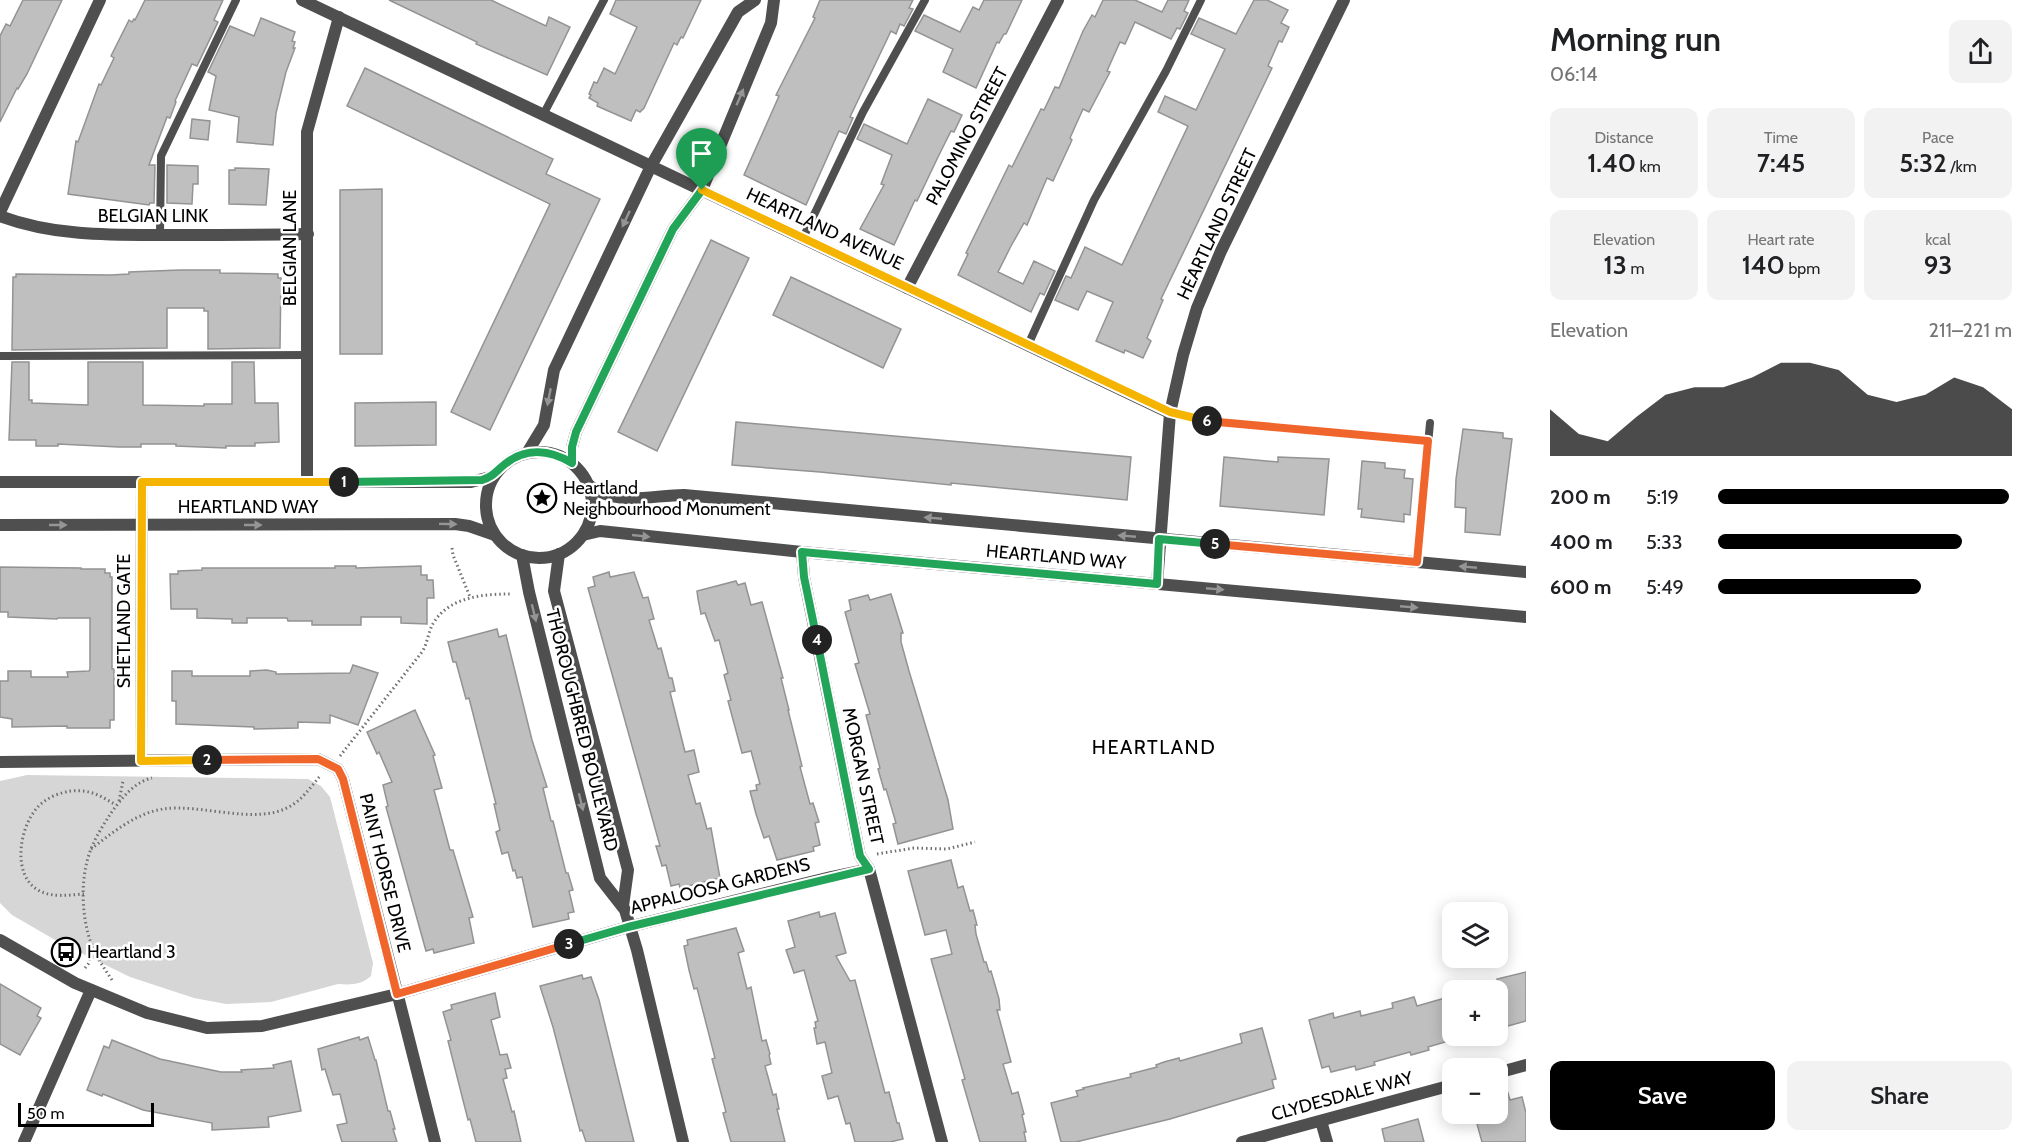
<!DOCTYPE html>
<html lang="en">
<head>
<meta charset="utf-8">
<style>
  :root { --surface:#fff; --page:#f2f2f2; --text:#202124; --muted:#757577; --accent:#000 }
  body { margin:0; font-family:Cabin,sans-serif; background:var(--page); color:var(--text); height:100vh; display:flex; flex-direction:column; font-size:22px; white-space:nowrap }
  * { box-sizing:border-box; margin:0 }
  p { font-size:20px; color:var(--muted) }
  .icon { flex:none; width:33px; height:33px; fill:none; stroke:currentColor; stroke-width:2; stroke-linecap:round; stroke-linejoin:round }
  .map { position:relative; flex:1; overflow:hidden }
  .drawer { display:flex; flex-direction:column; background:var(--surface); width:510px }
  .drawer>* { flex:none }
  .buttons { position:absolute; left:1442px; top:902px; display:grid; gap:12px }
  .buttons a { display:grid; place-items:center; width:66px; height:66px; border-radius:12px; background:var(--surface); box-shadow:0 3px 15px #0003; font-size:30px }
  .scale { position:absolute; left:18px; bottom:15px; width:136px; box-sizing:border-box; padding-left:6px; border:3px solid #000; border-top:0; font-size:16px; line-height:21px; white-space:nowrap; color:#000; -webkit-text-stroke:4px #fff; paint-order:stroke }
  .pin { position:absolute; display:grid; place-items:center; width:51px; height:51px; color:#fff; margin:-62px -26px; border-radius:50% 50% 50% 0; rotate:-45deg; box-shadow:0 0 6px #0007 }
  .pin .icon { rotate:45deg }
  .km { position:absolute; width:30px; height:30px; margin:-15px; border-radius:50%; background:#222; color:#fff; font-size:16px; line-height:30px; text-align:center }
  .round { display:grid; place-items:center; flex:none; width:63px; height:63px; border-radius:12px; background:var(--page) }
  .head { display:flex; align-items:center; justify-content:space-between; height:102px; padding:0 24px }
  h1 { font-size:33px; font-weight:600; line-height:45px }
  .figures { display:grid; grid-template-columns:repeat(3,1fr); gap:9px; height:102px; padding:6px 24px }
  .figures div { display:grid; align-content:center; border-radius:12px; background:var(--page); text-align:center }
  .figures b { font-size:26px; font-weight:600 }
  .figures small { font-size:16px; font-weight:400 }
  .figures p { font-size:16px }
  .chart { height:168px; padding:12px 24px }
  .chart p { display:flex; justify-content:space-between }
  .chart svg { width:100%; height:108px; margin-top:6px; fill:var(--accent); opacity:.7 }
  .primary-button { display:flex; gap:12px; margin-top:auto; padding:12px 24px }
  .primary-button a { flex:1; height:69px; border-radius:12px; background:var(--accent); color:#fff; font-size:24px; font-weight:600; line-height:69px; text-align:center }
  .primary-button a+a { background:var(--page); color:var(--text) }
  ul { padding:0 24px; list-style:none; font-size:20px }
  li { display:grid; grid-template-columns:96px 72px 1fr; align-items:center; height:45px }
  li i { height:15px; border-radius:8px; background:var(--accent) }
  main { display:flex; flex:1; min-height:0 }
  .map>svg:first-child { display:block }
</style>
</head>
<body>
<main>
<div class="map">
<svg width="1526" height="1142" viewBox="0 0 1526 1142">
  <rect width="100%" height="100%" fill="#fff"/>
  <path fill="#d6d6d6" d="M27 775 308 779 321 786 330 797 373 963 371 976C361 985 351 985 338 984L271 1002 226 1004 194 998 130 977 57 941 12 915 0 903V781Z"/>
  <g fill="#bfbfbf" stroke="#939393" stroke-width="1.5">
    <path d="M23 0H62L27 74 18 89 17 88 0 122V36L6 24 10 26Z"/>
    <path d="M145 0H223L214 20 218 22 197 66 192 64 175 101 176 102 170 118 167 117 149 165H155L154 203H150L149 205 68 194 76 141 78 142 99 84 101 85 114 58 111 56 129 20 132 22 134 19 135 20Z"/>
    <path d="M389 0H491L546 26 549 17 570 27 547 75 476 44 477 42Z"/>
    <path d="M616 0H701L683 38 681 37 677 45 674 43 644 108 640 112 636 110 631 121 597 106 598 103 589 98 591 95 589 94 594 82 597 83 604 68 615 74 637 27 610 14Z"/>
    <path d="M820 0H913L909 8 913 9 904 26 900 24 896 34 891 31 850 117 853 118 846 134 839 131 806 205 744 175 779 96 776 95 815 18 813 17Z"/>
    <path d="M984 0H1022L1006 34H1004L999 43 997 42 976 88 943 72 953 49 915 31 924 15 960 32 973 7 979 10Z"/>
    <path d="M1103 0H1135L1162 12 1168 0H1189L1184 11 1188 13 1180 29 1177 28 1171 39 1135 22 1125 44 1120 42 1107 71 1110 72 1089 112 1083 109 1070 138 1072 140 1053 181 1047 178 1027 225 1024 223 1011 246 998 272 1023 284 1034 261 1055 271 1044 295 1040 293 1031 312 958 275 968 254 966 253 1009 165 1012 167 1041 109 1044 110 1055 87 1059 88 1083 31 1092 15 1095 17Z"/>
    <path d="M1254 0H1267L1288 10 1281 23 1289 27 1282 42 1279 41 1268 66 1272 68 1161 299 1163 300 1147 338 1151 341 1143 358 1125 350 1124 353 1096 341 1113 302 1087 291 1078 310 1055 300 1066 276 1071 278 1085 247 1122 265 1188 126 1158 112 1165 96 1196 110 1225 49 1191 34 1199 18 1236 34Z"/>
    <path d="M261 18 295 32 292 41 295 42 293 48H295L286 72 276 113 273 145 237 142 239 117 209 110 216 76 208 72 230 26 254 36Z"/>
    <path d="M365 68 553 159 546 174 600 199 490 430 451 412 550 204 347 106Z"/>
    <path d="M928 99 962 115 954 132 951 131 939 155 917 201 915 200 894 245 860 229 884 185 881 184 892 155 857 139 864 124 907 144Z"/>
    <path d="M192 119 210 121 208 140 190 138Z"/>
    <path d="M167 165 198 166V184H193L192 204 167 203Z"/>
    <path d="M235 168 269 169 266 205 229 204V170H235Z"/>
    <path d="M382 189V354H340V190Z"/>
    <path d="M711 240 749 258 657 451 618 432Z"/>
    <path d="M180 270H220V273L278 274V278H281L280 348 208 349V311H204V308H167V348L12 350 13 277H16V274L111 275 129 274V272Z"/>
    <path d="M791 277 901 329 883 368 773 315Z"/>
    <path d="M12 362H29V400H32V403L88 405V362H143V405L204 406V404H232V362H254L255 403H278L279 442 255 443V446H226V448L176 446V444H141V447H119L58 444V446H36V440H9Z"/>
    <path d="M436 402V445L355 446V403Z"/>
    <path d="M736 422 1131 457 1127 500 951 483V485L820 472 732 465Z"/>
    <path d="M1463 429 1503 433V438L1512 439 1500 535 1465 532 1466 508 1455 507 1456 479Z"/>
    <path d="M1224 457 1278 462V457L1329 459 1324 515 1220 506Z"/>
    <path d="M1362 461 1385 463V468L1405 470 1404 478 1413 479 1410 515 1404 514V522L1361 517 1362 509H1358Z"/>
    <path d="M335 566H356V568L421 566V575H427V580H433L434 598H427V624L401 623V617H361V625H312V621H288L287 618H247V623H232V619L197 618V609H171L170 574H178V571L202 570V568H335Z"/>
    <path d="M0 567 81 568V569H105V573H110V577H112V669H114V720H110V728H67V726L12 727V719L0 717V681H8V671H31V677H68L67 672 89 671 90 669V618H58L57 619 8 617V612H0Z"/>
    <path d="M609 572 610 577 634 572 643 598 648 597 654 619 649 620 658 649 661 648 669 678H672L675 691 670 692 685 752 694 750 699 772 688 775 696 804 700 803 707 829 711 828 720 878 680 888 679 884 671 886 666 865 662 866 656 846H660L588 588 595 586 593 577Z"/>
    <path d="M736 581 738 585 745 583 751 605 762 602 783 678H781L789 710H788L802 766 800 767 810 804 813 803 819 822 815 823 820 845 813 847 814 851 777 860 769 836 764 838 756 814 750 791 757 790 756 785 760 784 751 751 742 753 728 701 731 700 724 675 728 673 719 640 715 641 705 613 701 614 698 599 697 591Z"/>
    <path d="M891 594 903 633H901V642L909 671 948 800 953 829 898 844 893 824 896 823 886 789 884 790 878 769 880 768 866 715 870 714 855 664 859 663 845 612 851 610 849 600 868 595 870 600Z"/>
    <path d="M497 629 499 637 506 635 532 740 547 787 543 788 551 821H553L566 873H568L573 890 569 891 574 912 568 913 569 919 533 927 522 877 517 878 515 870 513 871 508 852 502 854 496 832 500 830 494 804H496L469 698 466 699 456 662H453L448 642Z"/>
    <path d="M353 665 378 673 358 725 330 715V723L298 722V728L254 729V727L176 724V701H172V671H192V676H250V671L267 670 276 672V674L350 673Z"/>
    <path d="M415 710 435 755 433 756 442 788 434 790 450 850H453L473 917 469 918 474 943 434 953 433 949 426 951 386 807 388 806 383 785 392 782 379 752 377 754 367 732Z"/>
    <path d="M951 860 958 888 963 886 970 911 973 910 977 925H975L976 934 984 962H986L989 972 991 971 999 999 1000 1010H997L1011 1062 1003 1064 1012 1094 1018 1092 1024 1114 1022 1115 1026 1132H1024L1026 1142H980L962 1080 965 1079 931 959 952 954 946 930 925 935 908 871Z"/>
    <path d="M819 912 820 917 835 913 846 953 836 956 850 981 855 980 885 1093 889 1092 897 1123H899L903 1139 890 1142H855L850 1123 846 1124 838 1096 828 1099 822 1076 832 1073 825 1042 817 1044 814 1028H816L815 1022 818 1021 804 970 794 973 786 950 795 947 788 921Z"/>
    <path d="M736 928 744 951 738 953 747 989 751 987 762 1041 766 1040 770 1054 769 1055 771 1064 765 1066 773 1095 776 1094 779 1109H777L785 1142H731L723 1113 726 1112 712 1059 715 1058 697 988 694 989 689 970 684 946 688 945 687 940Z"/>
    <path d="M1526 972V1021L1497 1029V979Z"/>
    <path d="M582 975 583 979 591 977 599 1000 634 1142H586L582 1130 580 1131 553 1027 540 986Z"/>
    <path d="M0 984 41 1008 37 1016 41 1018 20 1055 0 1044Z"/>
    <path d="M495 993 500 1017 491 1020 500 1055 507 1054 511 1068 505 1069 507 1078 503 1079 512 1112 514 1111 521 1142H476L470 1119 468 1120 448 1041 451 1040 443 1012 452 1009 451 1005Z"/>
    <path d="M1452 996V1040L1428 1047 1429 1050 1411 1055 1410 1052 1374 1062 1375 1065 1356 1070 1355 1066 1331 1072 1329 1066 1322 1068 1309 1020 1333 1013 1334 1018 1360 1011 1361 1016 1393 1008 1392 1003 1414 997 1417 1006Z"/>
    <path d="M1262 1028 1276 1079 1272 1080 1274 1088 1170 1119 1076 1142H1061L1051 1103 1078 1096 1076 1091 1084 1089 1083 1088 1131 1077 1130 1074 1157 1067 1156 1065 1164 1062 1179 1058 1180 1061 1242 1043 1240 1034Z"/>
    <path d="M359 1037 360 1040 368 1037 375 1060H376L388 1111H390L395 1129H393L397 1142H342L337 1125 347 1123 340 1094 333 1095 325 1069 322 1070 318 1049Z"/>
    <path d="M112 1040 160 1059 221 1072H242L241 1070 274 1068 273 1065 291 1061 301 1111 268 1117 269 1127 212 1130V1123L143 1110 103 1094 102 1096 87 1090 104 1046 109 1048Z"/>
    <path d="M1504 1080 1510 1100 1522 1097 1526 1113V1142H1482L1474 1113H1497V1081Z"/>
    <path d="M1418 1119 1424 1142H1385L1382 1129Z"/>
  </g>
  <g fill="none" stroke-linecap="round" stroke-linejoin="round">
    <g stroke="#717171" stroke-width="3" stroke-dasharray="1.5 3" stroke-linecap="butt">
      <path d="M452 548 453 555 470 597"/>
      <path d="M340 756 422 652C428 643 428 631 434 622 450 597 483 594 510 594"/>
      <path d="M119 801 123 781"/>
      <path d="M91 849C112 833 136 813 163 809 201 803 259 827 292 805 304 798 312 785 321 775"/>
      <path d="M877 854 914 848 947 849 975 842"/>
      <path d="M84 894C69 895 51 898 38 890 12 875 19 828 37 808 47 796 67 789 83 791 95 792 106 799 116 805"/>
      <path d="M85 968 89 963 92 947"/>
      <path d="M112 980C106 971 100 962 95 953 81 923 79 879 91 849 96 836 104 824 111 813 122 798 134 782 152 778"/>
    </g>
    <g stroke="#4f4f4f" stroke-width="8">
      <path d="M543 115 604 0"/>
      <path d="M160 235 161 156 236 0"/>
      <path d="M803 238 863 112 925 0"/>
      <path d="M1028 345 1094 200 1166 71 1201 0"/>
      <path d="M0 356 309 355"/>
      <path d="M1170 413 1214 422 1428 441"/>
      <path d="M1417 562 1430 423"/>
    </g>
    <g stroke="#4f4f4f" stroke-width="12">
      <path d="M302 0 1170 413"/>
      <path d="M0 212 100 0"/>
      <path d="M0 216C56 237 115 235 174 235 218 235 263 235 308 234"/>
      <path d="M907 288 1058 0"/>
      <circle cx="539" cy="505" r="53"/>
      <path d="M527 453 544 425 554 370 651 166 738 12 755 0"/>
      <path d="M572 463V447L576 432 673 229 702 190 771 23 774 0"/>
      <path d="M0 482H471L494 476"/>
      <path d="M307 482V132L339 17"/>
      <path d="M589 485C615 507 652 495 684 495L1526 572"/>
      <path d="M0 525 455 524 469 526 495 535"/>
      <path d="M583 535 600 531 802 552 1526 617"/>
      <path d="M802 552 804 577 860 856 869 869 942 1142"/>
      <path d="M559 554 554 591 628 870 623 906"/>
      <path d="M522 555 529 592 600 878 625 910 637 950 683 1142"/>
      <path d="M1157 584 1170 413 1183 355 1197 308 1221 251 1344 0"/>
      <path d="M141 761 142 482"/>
      <path d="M0 762 318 759 338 769 343 779 435 1142"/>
      <path d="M0 940 75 983 147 1013 207 1028 262 1026 397 994 628 927 831 877 869 869"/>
      <path d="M1497 1073 1526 1065"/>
      <path d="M1321 1121 1327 1142"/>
      <path d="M24 1142 91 990"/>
      <path d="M1242 1142 1452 1085"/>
    </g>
  </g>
  <defs><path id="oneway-solid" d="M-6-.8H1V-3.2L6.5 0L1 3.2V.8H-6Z" transform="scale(1.5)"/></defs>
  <g fill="#959595">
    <use href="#oneway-solid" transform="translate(740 97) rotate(-67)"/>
    <use href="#oneway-solid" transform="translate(626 219) rotate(115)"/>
    <use href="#oneway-solid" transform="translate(549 397) rotate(101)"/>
    <use href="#oneway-solid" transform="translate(933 518) rotate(-175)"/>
    <use href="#oneway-solid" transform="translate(448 524) rotate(1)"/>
    <use href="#oneway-solid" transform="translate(58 525)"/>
    <use href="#oneway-solid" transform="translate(253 525)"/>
    <use href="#oneway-solid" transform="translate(641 536) rotate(6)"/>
    <use href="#oneway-solid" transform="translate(1127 536) rotate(-175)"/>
    <use href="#oneway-solid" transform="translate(1468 567) rotate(-175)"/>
    <use href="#oneway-solid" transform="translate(1215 589) rotate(5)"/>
    <use href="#oneway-solid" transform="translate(1409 607) rotate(5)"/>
    <use href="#oneway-solid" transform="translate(534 613) rotate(76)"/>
    <use href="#oneway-solid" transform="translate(581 802) rotate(76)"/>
  </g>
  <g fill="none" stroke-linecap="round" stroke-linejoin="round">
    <g stroke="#fff" stroke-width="12">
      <path id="split-1" d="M344 482 482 480C494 476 495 472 505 464 526 447 550 450 572 463V447L576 432 673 229 702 190"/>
    </g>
    <g stroke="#fff" stroke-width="12">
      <path id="split-2" d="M207 760 141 761 142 482H344"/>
    </g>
    <g stroke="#fff" stroke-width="12">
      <path id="split-3" d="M207 760 318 759 338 769 343 779 397 994 569 944"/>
    </g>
    <g stroke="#fff" stroke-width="12">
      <path id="split-4" d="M569 944 628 927 869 869 860 856 817 640"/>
    </g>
    <g stroke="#fff" stroke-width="12">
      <path id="split-5" d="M817 640 804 577 802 552 1157 584 1159 539 1215 544"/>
    </g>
    <g stroke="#fff" stroke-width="12">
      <path id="split-6" d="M1207 421 1428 441 1417 562 1215 544"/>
    </g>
    <g stroke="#fff" stroke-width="12">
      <path id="split-7" d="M702 190 1170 412 1207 421"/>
    </g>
    <use href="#split-1" stroke="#22a559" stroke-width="8"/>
    <use href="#split-2" stroke="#f5b400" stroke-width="8"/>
    <use href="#split-3" stroke="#f0652b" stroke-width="8"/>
    <use href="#split-4" stroke="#22a559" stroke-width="8"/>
    <use href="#split-5" stroke="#22a559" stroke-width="8"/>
    <use href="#split-6" stroke="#f0652b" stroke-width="8"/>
    <use href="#split-7" stroke="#f5b400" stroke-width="8"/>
  </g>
  <defs>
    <g id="sight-ring" transform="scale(1.5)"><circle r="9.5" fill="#fff" stroke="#000" stroke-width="1.5"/><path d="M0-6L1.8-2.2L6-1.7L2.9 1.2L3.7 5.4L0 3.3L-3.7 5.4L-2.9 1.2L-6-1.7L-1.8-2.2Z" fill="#000"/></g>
    <g id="bus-ring" transform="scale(1.5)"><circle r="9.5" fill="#fff" stroke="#000" stroke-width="1.5"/><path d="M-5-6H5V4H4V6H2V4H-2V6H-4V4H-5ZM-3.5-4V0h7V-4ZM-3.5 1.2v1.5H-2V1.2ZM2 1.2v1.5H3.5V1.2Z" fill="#000"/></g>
  </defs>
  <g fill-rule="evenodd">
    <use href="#sight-ring" x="542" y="498"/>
    <use href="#bus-ring" x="66" y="952"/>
  </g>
  <g text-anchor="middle" stroke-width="5" stroke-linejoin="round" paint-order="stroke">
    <g font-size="18" fill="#000" stroke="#fff">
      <text transform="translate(967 136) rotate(-62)" y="6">PALOMINO STREET</text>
      <text x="153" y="222">BELGIAN LINK</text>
      <text transform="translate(1217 224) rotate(-65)" y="6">HEARTLAND STREET</text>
      <text transform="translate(825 229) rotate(25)" y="6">HEARTLAND AVENUE</text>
      <text transform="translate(290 248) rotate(-90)" y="6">BELGIAN LANE</text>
      <text x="248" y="513">HEARTLAND WAY</text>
      <text transform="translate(1056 557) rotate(5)" y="6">HEARTLAND WAY</text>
      <text transform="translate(124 621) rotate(-90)" y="6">SHETLAND GATE</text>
      <text transform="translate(582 730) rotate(76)" y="6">THOROUGHBRED BOULEVARD</text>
      <text transform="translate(863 776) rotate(78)" y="6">MORGAN STREET</text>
      <text transform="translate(385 873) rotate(76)" y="6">PAINT HORSE DRIVE</text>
      <text transform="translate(720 886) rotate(-14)" y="6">APPALOOSA GARDENS</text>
      <text transform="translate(1342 1096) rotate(-15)" y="6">CLYDESDALE WAY</text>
    </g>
    <g font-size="18" fill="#000" stroke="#fff" text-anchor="start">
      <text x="563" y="494">Heartland<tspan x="563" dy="21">Neighbourhood Monument</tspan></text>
      <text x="87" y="958">Heartland 3</text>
    </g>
    <g font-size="20" letter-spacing="1.5" fill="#000" stroke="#fff">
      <text x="1154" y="754">HEARTLAND</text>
    </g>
  </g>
</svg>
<div class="buttons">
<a><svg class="icon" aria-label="layers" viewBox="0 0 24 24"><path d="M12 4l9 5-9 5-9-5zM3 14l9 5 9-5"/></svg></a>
<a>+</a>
<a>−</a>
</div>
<div class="scale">50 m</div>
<div class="pin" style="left:702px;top:190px;background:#1e9e55"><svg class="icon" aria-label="arrive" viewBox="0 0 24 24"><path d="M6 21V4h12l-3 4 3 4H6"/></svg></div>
<b class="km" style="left:344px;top:482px">1</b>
<b class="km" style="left:207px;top:760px">2</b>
<b class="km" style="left:569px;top:944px">3</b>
<b class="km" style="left:817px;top:640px">4</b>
<b class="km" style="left:1215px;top:544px">5</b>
<b class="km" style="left:1207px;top:421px">6</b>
</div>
<section class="drawer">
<div class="head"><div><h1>Morning run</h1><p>06:14</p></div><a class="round"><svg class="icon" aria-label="share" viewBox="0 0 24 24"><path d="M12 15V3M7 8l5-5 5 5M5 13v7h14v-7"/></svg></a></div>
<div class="figures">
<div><p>Distance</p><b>1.40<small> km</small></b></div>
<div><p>Time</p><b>7:45</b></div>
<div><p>Pace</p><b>5:32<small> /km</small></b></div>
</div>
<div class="figures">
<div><p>Elevation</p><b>13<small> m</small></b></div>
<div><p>Heart rate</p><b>140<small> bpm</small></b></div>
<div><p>kcal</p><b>93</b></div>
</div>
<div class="chart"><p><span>Elevation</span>211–221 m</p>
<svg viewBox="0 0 160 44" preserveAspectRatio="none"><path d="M0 44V25L10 35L20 38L30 28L40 19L50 16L60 16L70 12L80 6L90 6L100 9L110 19L120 22L130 19L140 12L150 16L160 25V44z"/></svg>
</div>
<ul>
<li><b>200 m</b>5:19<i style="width:99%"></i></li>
<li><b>400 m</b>5:33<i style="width:83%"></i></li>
<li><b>600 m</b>5:49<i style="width:69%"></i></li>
</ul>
<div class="primary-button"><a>Save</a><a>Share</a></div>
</section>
</main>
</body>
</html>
